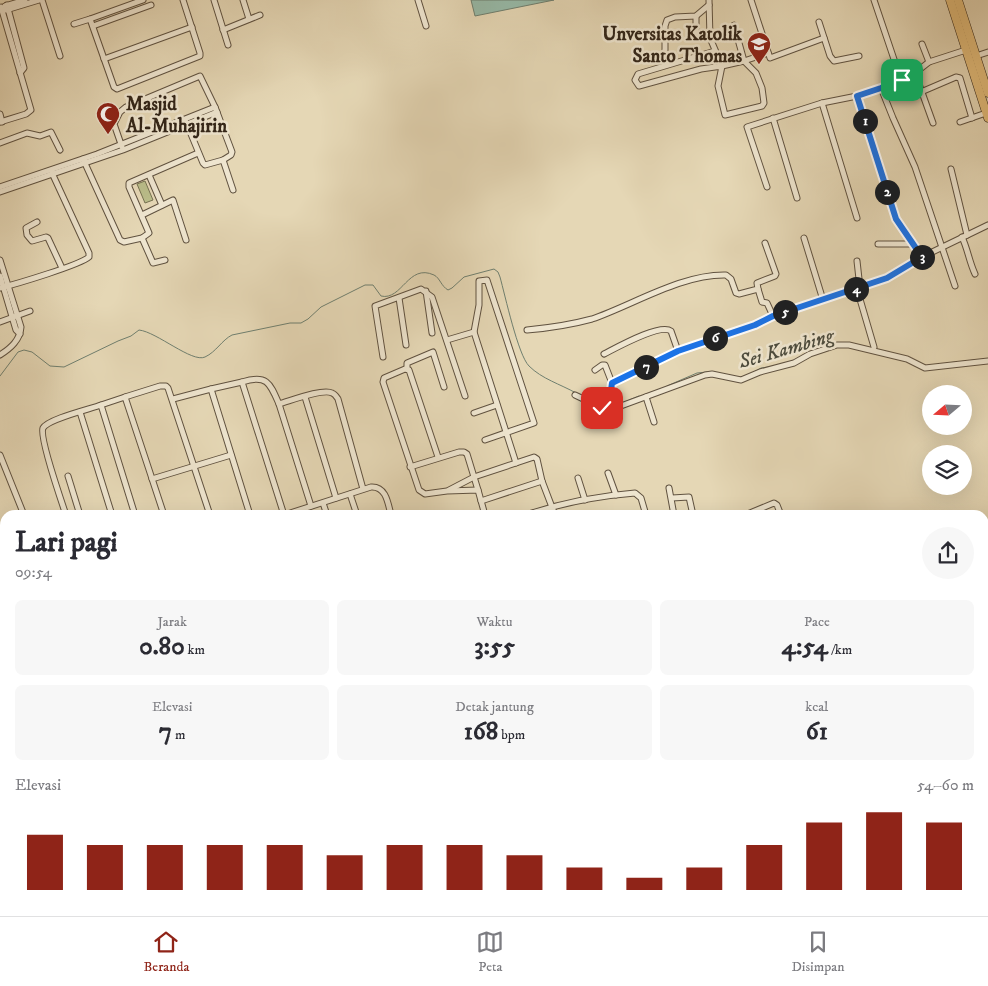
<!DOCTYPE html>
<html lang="id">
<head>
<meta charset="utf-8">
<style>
  :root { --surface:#fff; --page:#f7f7f7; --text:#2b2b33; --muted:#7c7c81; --line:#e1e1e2; --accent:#8f2418 }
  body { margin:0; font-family:"IM FELL DW Pica",serif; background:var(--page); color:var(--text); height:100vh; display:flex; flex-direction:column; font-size:19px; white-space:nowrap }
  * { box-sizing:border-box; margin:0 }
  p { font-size:16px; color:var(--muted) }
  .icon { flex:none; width:28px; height:28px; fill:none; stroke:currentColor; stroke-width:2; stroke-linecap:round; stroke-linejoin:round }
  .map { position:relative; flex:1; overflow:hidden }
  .side { position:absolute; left:0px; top:510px; width:989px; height:406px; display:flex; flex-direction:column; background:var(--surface); border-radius:15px 15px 0 0; box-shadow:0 5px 20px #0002 }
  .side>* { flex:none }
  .needle { width:32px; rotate:251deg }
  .controls { position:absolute; left:922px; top:385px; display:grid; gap:10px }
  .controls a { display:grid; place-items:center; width:50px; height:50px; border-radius:50%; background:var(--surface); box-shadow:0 5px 20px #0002; font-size:25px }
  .pin { position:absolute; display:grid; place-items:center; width:42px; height:42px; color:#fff; margin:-21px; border-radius:10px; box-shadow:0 2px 8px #0006 }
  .km { position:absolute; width:25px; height:25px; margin:-12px; border-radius:50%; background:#222; color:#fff; font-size:14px; line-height:25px; text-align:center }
  .round { display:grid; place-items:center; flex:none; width:52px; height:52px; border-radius:26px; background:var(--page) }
  .overview { display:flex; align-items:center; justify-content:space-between; height:85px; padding:0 15px }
  h1 { font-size:28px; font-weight:700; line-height:38px }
  .stats { display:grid; grid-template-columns:repeat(3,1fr); gap:8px; height:85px; padding:5px 15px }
  .stats div { display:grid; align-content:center; border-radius:8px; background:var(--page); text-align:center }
  .stats b { font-size:25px; font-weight:700 }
  .stats small { font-size:14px; font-weight:400 }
  .stats p { font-size:14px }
  .chart { height:140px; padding:10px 15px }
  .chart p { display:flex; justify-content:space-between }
  .chart svg { width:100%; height:90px; margin-top:5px; stroke:var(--accent); stroke-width:6 }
  .tab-bar { display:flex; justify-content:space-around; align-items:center; height:70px; border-top:1px solid var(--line); background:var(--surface); font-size:14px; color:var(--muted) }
  .tab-bar a { display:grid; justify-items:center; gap:2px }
  .tab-bar .on { color:var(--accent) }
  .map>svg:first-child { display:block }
</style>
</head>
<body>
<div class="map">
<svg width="988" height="916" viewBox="0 0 988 916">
  <rect width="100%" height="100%" fill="#e5d7b5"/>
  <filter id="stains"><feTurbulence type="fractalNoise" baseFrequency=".004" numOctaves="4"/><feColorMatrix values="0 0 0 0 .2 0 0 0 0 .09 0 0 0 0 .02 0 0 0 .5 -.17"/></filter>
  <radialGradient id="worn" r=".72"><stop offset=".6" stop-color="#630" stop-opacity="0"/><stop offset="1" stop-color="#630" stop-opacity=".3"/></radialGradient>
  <path fill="#babd8a" stroke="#767252" d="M145 181 153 200 145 203 137 184Z"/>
  <path fill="#97baa8" stroke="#6f7f6f" d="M471 0H554L475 16Z"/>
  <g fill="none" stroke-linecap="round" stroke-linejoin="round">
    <g stroke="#6f7f6f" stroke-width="1">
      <path d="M800 357 808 353"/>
      <path d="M947 363 985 359"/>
      <path d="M754 372 761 368 769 367"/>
      <path d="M0 376 18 352 24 350 32 352 50 366 64 367 118 341 131 336 139 330C157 332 192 363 205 357 216 352 222 340 232 335L290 323H301L308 319 321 307 365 285H373L381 296C402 301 408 263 434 275 440 278 441 286 448 290L452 288 464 277 494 269 498 272 500 277C505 295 518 355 529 366 542 379 560 384 576 393"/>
      <path d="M667 386 697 373 707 372"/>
      <path d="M584 397 609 404"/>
      <path d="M629 400 639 396"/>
    </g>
    <g stroke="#605240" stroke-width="7">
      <g id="street">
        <path d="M42 0 60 56"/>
        <path d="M214 0 228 45"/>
        <path d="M243 0 249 19"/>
        <path d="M418 0 426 26"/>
        <path d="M709 0 710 38 722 66 744 61 768 53"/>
        <path d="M751 0 770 58 824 38"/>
        <path d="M874 0 901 80"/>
        <path d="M7 5 24 68 20 73"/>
        <path d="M5 6 25 0"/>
        <path d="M6 10 39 0"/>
        <path d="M90 19 114 87 117 89 200 56V53L183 0"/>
        <path d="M819 22 830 56 834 61 859 56"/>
        <path d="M74 24 90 19 143 0"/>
        <path d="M93 26 151 5"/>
        <path d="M223 30 260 15"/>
        <path d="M696 35V16"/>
        <path d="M922 44 929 62"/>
        <path d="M665 51V26L667 20 675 17 696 16 709 5"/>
        <path d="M715 51 638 74 635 80 639 86 701 69 722 66 718 86 725 115 762 106 764 103 762 88 756 73 744 61 734 25"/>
        <path d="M976 56 988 52"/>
        <path d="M104 59 192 27"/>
        <path d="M915 73 933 123"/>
        <path d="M881 88 893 118 915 167 955 286"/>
        <path d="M921 92 956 77 960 78 972 118"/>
        <path d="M857 96 896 219 922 257"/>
        <path d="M822 103 857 218"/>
        <path d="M0 114 2 122"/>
        <path d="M773 118 797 198"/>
        <path d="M0 122 26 114 31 110 1 7"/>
        <path d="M186 122 203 163 205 165 223 160 233 190"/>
        <path d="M960 122 986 113"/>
        <path d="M0 143 27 133 40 136 51 132 60 150"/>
        <path d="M122 147 114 124 120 112 126 107 200 76 215 107 232 152 231 155 223 160"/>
        <path d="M83 159 120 240 124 242 142 238 149 233 129 187V183L198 153"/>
        <path d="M951 169 967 235"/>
        <path d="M149 175 162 205"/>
        <path d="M0 187 97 154 215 107"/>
        <path d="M767 187 747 127 822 103 857 96 881 88 915 73 929 62 966 50"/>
        <path d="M0 192 123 150 217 112"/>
        <path d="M142 215 173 200 186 240"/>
        <path d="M37 222 26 228 27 235 32 241 46 237 48 238 62 268"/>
        <path d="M962 237C968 250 969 261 975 274"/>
        <path d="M142 238 153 263 165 260"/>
        <path d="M804 238 823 300"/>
        <path d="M878 244H912"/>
        <path d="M0 260 21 327C20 340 11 348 0 355"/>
        <path d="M857 261 860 288"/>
        <path d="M0 276 16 330 20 334"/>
        <path d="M0 288C16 284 80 265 89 257V253L52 173"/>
        <path d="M758 289 762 302 767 303 773 316"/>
        <path d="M857 289 874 347"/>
        <path d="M426 291 432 333"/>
        <path d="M399 298 406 345"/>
        <path d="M0 322 30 311"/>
        <path d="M527 330C549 328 570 325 592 319 633 305 681 274 726 275L731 279 736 293 739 294 758 289 757 283 775 276 776 274 765 243"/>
        <path d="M447 340 474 332"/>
        <path d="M604 354C616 348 660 323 671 331L678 351"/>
        <path d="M383 357 375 306 421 289 432 297 465 396"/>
        <path d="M407 369V363L433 352 444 387"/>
        <path d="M595 370 602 365H605L612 383"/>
        <path d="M242 382 211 389 250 515"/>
        <path d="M612 383 678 351 755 325 773 316 887 278 922 257 988 225"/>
        <path d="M612 383 610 398 613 409"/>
        <path d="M575 395 598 406 610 410 705 375 712 374 741 380 760 372 794 363 810 354 837 345H849L907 359 925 368 988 361"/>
        <path d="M125 397 160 386H166L168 388 210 515"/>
        <path d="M305 397 336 498"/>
        <path d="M646 397 654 422"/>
        <path d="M173 399 211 389"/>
        <path d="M279 404 311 506"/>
        <path d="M101 405 125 397 164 515"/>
        <path d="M80 412 112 515"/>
        <path d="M474 413 497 405"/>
        <path d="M485 440 534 423 487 280 479 281V305L474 332 516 463"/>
        <path d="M0 455 24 515"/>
        <path d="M438 457 409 370 405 369 384 378 383 382 419 490 425 494 447 491 478 490 485 515"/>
        <path d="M410 467 459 452H464L467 454 478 490"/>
        <path d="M608 473 616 495"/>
        <path d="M68 476 80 515"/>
        <path d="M578 478 585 500"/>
        <path d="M152 479 231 455"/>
        <path d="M669 488 674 515"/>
        <path d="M449 490 474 477 534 457 537 459 542 481 555 515"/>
        <path d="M350 494 357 515"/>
        <path d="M672 498 689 497 693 515"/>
        <path d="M481 501 542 481"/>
        <path d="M323 503 327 515"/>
        <path d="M66 515C62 503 39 437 43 428 48 419 90 409 101 405L135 515"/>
        <path d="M284 515 242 382C267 374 270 383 279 404 290 401 323 388 332 393 335 394 336 396 338 399L363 489"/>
        <path d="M284 515 371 487C386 486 388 503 391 515"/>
        <path d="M526 515C561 503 598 496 635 493L641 498 646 515"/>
        <path d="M745 515 774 503 777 505 781 515"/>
        <path d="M0 531 2 532 5 538"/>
        <path d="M0 565 5 563"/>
        <path d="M0 599 5 597"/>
        <path d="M0 634 5 633"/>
        <path d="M984 644 988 643"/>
        <path d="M0 668 5 666"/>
        <path d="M0 708 5 707"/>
        <path d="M984 739 988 751"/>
        <path d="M0 749 5 766"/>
        <path d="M984 798 988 797"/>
        <path d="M984 828 987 838"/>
        <path d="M984 850 988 849"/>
        <path d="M984 855 988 854"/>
        <path d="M984 871 988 870"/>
        <path d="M984 886 988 884"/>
        <path d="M984 900 988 899"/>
        <path d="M130 911 131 916"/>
        <path d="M161 911 162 916"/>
        <path d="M203 911 204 916"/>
        <path d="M223 911 225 916"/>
        <path d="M329 911 331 916"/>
        <path d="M503 911 506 916"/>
        <path d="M541 911 544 916"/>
        <path d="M566 911 568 916"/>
        <path d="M766 911 767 916"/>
        <path d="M817 911 818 916"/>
        <path d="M848 911 850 916"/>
        <path d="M855 911 857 916"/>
        <path d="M922 911 924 916"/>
        <path d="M954 911 956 916"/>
        <path d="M981 911 983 916"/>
        <path d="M0 913 8 911"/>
        <path d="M659 914V916"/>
        <path d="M785 914 799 911"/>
        <path d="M283 916 299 911"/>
        <path d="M890 916 903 911"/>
      </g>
    </g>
    <g stroke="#332619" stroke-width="9">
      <g id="primary">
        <path d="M950 0 988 118"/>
        <path d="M958 0 988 93"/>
      </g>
    </g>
    <use href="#street" stroke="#eee5cf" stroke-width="5"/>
    <use href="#primary" stroke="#e2bc7a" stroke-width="8"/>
  </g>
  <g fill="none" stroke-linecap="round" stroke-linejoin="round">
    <g stroke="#fff" stroke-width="10">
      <path id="route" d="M602 408 613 410 610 398 612 383 678 351 755 325 773 316 887 278 922 257 896 219 857 96 881 88 902 80"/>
    </g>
    <use href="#route" stroke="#1a73e8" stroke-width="6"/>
  </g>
  <defs>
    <g id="university-pin" transform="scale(1.25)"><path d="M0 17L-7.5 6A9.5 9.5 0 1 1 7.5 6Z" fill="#8f2418" stroke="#eee5cf"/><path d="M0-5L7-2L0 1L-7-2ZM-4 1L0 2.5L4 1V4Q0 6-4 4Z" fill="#fff"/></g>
    <g id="mosque-pin" transform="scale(1.25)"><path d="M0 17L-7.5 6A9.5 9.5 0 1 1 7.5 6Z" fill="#8f2418" stroke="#eee5cf"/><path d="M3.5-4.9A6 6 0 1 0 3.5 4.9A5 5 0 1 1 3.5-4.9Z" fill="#fff"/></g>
  </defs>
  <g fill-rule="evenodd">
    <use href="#university-pin" x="759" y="44"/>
    <use href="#mosque-pin" x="108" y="114"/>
  </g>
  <g text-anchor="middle" stroke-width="5" stroke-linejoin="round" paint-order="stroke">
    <g font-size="19" font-weight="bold" fill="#332619" stroke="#eee5cf" text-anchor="end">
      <text x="742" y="40">Unversitas Katolik<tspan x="742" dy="22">Santo Thomas</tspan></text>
      <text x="126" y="110" text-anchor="start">Masjid<tspan x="126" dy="22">Al-Muhajirin</tspan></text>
    </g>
    <g font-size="20" font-style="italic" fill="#4c4b3d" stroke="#eee5cf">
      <text transform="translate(786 348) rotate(-16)" y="7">Sei Kambing</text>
    </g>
  </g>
  <rect width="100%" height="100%" filter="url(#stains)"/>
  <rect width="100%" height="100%" fill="url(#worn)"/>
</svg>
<div class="controls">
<a><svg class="needle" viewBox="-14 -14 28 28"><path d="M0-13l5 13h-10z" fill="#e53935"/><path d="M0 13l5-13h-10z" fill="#7c7c81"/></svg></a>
<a><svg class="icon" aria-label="layers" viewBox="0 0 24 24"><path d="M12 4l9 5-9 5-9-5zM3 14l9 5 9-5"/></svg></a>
</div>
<div class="pin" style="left:902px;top:80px;background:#1e9e55"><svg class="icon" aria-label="arrive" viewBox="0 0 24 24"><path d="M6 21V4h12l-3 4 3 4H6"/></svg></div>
<div class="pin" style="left:602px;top:408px;background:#d93025"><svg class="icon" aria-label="check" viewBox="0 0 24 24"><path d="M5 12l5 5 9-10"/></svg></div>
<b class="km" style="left:865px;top:121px">1</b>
<b class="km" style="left:887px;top:192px">2</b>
<b class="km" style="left:922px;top:257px">3</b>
<b class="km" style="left:856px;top:289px">4</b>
<b class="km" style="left:785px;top:312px">5</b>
<b class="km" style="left:715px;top:338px">6</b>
<b class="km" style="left:646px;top:367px">7</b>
<section class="side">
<div class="overview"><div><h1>Lari pagi</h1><p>09:54</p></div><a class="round"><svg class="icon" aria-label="share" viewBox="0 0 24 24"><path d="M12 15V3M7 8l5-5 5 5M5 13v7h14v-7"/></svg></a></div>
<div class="stats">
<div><p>Jarak</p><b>0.80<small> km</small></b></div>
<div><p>Waktu</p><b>3:55</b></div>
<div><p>Pace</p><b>4:54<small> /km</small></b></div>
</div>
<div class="stats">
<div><p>Elevasi</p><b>7<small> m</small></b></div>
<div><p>Detak jantung</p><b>168<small> bpm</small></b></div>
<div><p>kcal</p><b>61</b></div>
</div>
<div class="chart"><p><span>Elevasi</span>54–60 m</p>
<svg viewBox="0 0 160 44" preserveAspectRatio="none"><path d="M5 44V17M15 44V22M25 44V22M35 44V22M45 44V22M55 44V27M65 44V22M75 44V22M85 44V27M95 44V33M105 44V38M115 44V33M125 44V22M135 44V11M145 44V6M155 44V11"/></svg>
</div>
</section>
</div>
<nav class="tab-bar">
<a class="on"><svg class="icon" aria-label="home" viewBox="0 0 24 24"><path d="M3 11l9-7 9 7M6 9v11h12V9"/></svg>Beranda</a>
<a><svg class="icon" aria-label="map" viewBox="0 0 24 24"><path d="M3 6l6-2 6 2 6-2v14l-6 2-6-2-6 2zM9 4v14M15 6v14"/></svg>Peta</a>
<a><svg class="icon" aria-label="saved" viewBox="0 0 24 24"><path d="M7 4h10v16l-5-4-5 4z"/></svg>Disimpan</a>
</nav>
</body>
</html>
